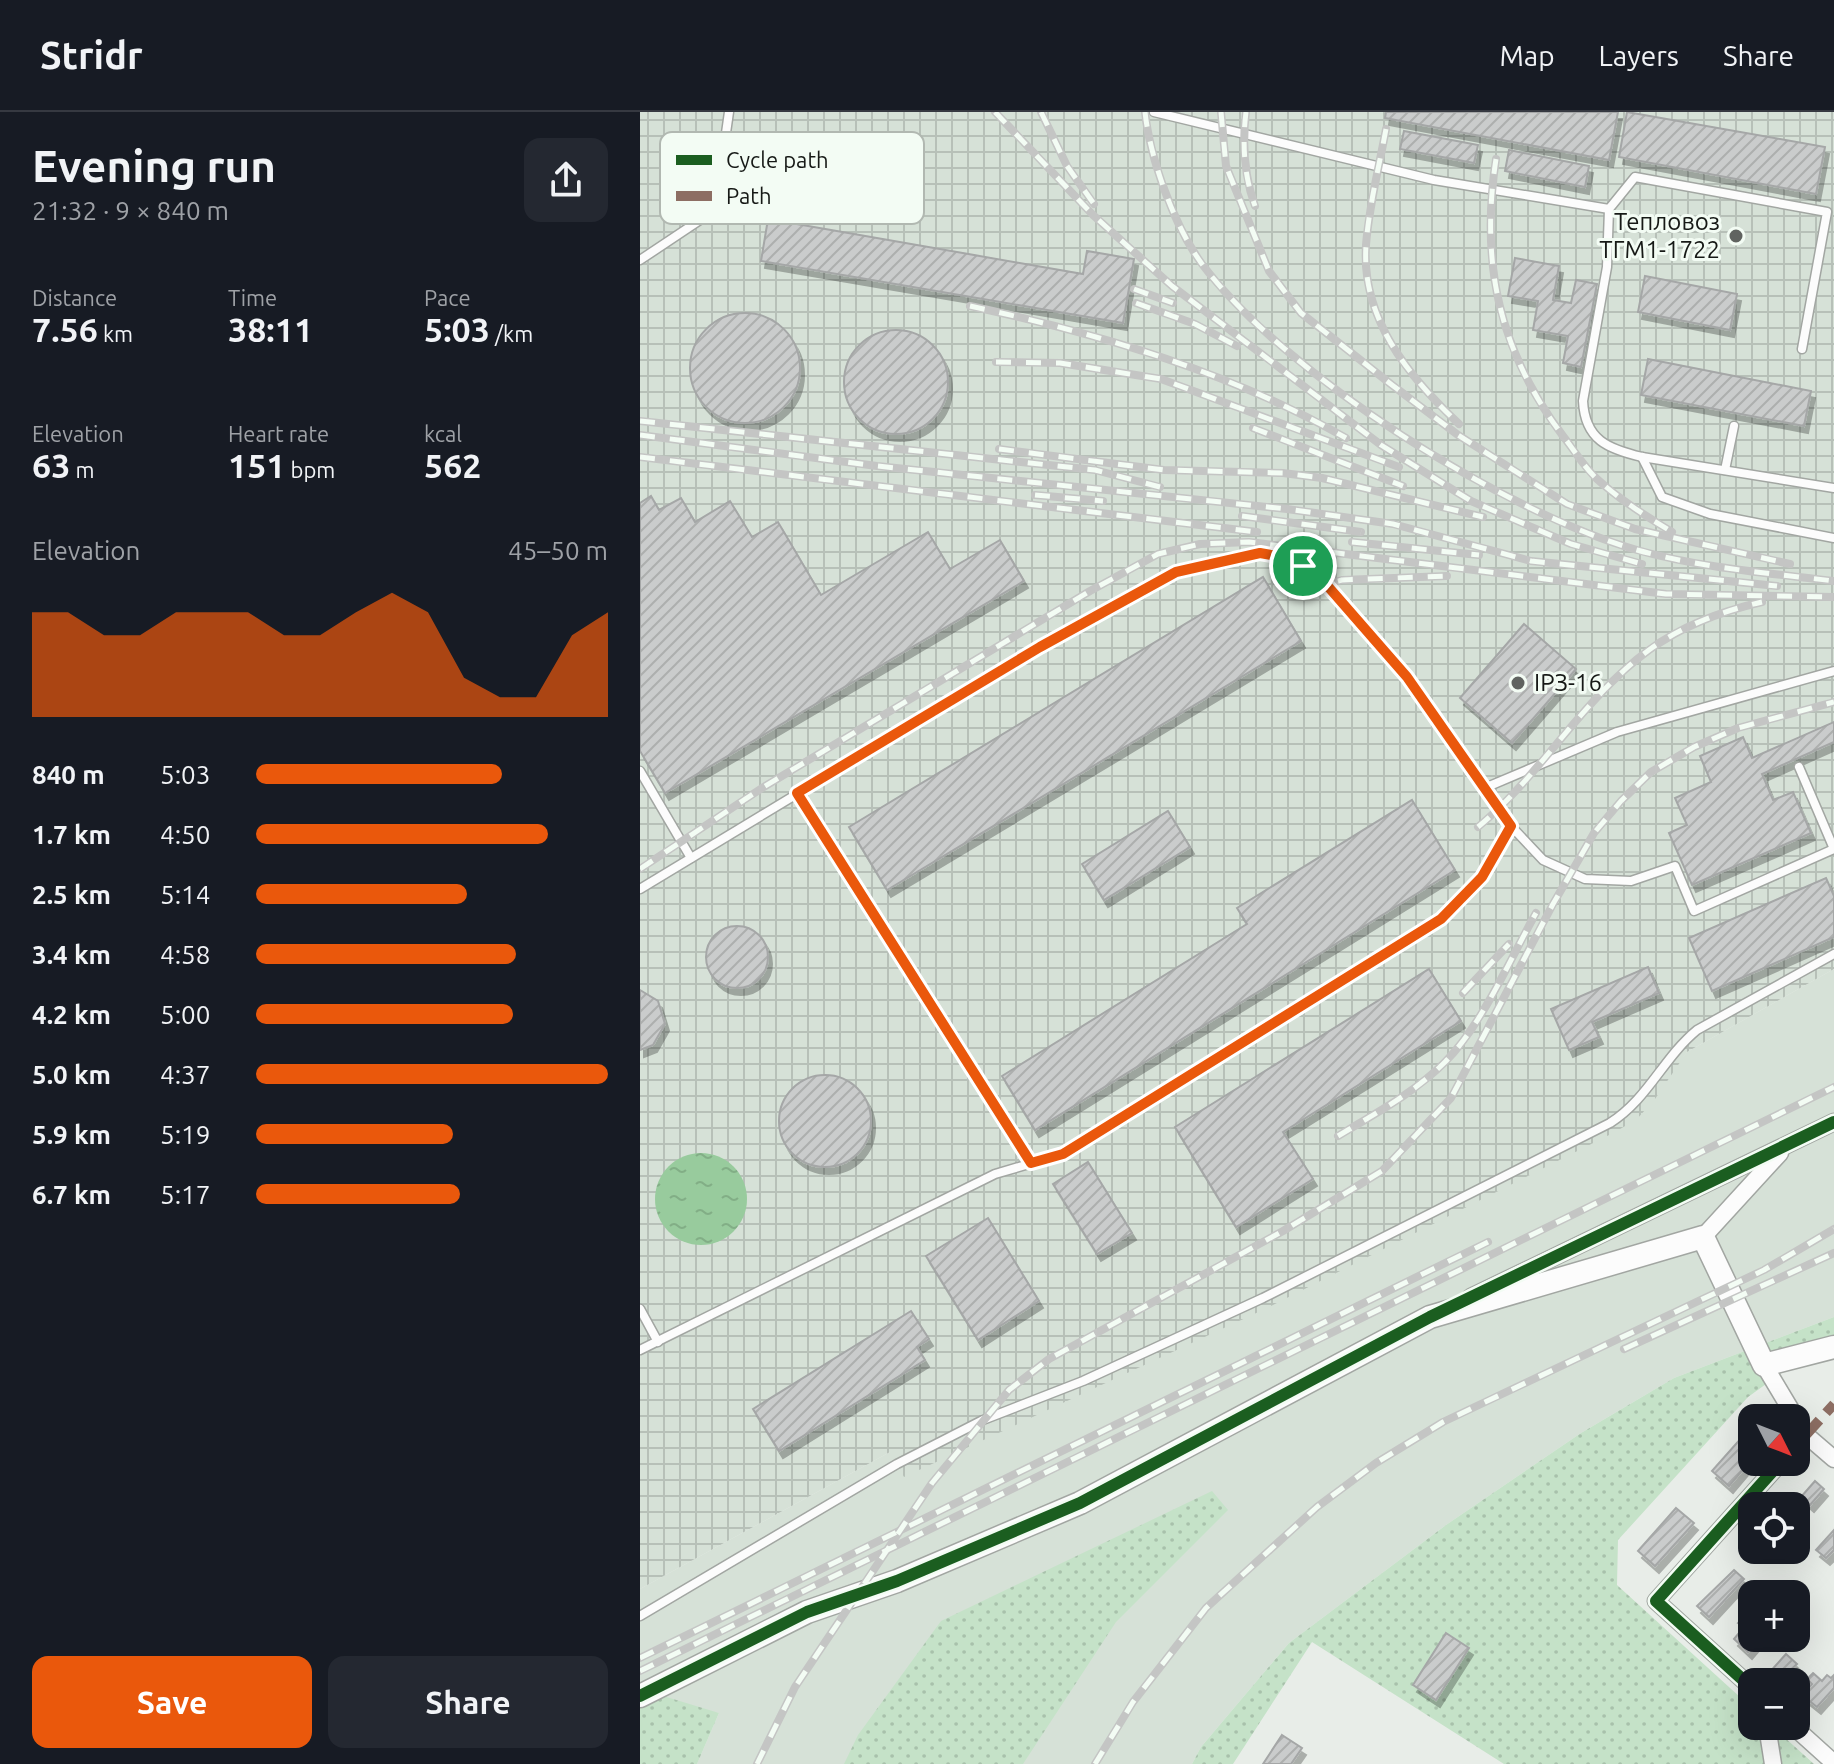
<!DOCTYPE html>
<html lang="en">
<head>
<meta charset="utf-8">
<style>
  :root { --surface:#171b24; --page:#242831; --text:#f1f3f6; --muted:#9ea1a6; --line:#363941; --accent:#ea580c }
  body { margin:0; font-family:Ubuntu,sans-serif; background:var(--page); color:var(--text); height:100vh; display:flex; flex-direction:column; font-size:30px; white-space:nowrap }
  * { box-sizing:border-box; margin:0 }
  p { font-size:26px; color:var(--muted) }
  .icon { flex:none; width:44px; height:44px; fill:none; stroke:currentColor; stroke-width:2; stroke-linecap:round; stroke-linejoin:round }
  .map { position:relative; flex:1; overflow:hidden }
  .side { display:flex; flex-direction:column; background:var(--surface); width:640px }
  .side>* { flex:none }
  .needle { width:52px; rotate:132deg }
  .controls { position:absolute; left:1098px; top:1292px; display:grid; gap:16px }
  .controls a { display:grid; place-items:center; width:72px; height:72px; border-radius:16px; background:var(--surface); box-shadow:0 8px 32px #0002; font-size:40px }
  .pin { position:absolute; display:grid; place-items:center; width:68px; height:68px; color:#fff; margin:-34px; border:4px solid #fff; border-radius:50%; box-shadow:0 2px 8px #0007 }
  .round { display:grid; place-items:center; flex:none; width:84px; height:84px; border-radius:16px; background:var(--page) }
  .headline { display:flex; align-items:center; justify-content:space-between; height:136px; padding:0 32px }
  h1 { font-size:44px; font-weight:700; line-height:60px }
  .metrics { display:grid; grid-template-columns:repeat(3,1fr); gap:12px; height:136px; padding:8px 32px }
  .metrics div { display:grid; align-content:center }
  .metrics b { font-size:34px; font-weight:700 }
  .metrics small { font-size:22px; font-weight:400 }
  .metrics p { font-size:22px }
  .chart { height:224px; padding:16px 32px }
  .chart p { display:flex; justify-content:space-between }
  .chart svg { width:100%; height:144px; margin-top:8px; fill:var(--accent); opacity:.7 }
  .action { display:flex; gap:16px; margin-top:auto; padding:16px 32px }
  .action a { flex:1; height:92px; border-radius:16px; background:var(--accent); color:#fff; font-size:32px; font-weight:700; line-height:92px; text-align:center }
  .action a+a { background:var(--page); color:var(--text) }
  ul { padding:0 32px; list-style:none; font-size:26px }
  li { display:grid; grid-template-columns:128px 96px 1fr; align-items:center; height:60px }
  li i { height:20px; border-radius:10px; background:var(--accent) }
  header { display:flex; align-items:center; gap:48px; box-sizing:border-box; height:112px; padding:0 40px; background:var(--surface); border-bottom:2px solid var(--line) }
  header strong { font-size:38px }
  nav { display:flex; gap:44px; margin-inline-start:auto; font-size:28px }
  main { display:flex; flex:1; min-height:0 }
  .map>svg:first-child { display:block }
</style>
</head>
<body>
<header>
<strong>Stridr</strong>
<nav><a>Map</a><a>Layers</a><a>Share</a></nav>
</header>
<main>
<section class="side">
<div class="headline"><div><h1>Evening run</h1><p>21:32 · 9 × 840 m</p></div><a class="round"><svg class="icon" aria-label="share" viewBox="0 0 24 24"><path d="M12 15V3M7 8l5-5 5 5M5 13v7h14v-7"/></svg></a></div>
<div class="metrics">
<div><p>Distance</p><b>7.56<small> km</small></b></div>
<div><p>Time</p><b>38:11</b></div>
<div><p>Pace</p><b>5:03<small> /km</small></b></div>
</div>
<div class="metrics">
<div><p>Elevation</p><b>63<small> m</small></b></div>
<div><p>Heart rate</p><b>151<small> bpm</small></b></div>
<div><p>kcal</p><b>562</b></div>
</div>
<div class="chart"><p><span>Elevation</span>45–50 m</p>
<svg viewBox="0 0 160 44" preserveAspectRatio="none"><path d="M0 44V12L10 12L20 19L30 19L40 12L50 12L60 12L70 19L80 19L90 12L100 6L110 12L120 32L130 38L140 38L150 19L160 12V44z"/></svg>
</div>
<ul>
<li><b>840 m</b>5:03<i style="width:70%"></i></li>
<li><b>1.7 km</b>4:50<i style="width:83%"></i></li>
<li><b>2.5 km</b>5:14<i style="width:60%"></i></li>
<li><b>3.4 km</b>4:58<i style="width:74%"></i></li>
<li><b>4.2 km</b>5:00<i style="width:73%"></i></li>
<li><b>5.0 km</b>4:37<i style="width:100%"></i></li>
<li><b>5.9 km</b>5:19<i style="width:56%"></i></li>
<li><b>6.7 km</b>5:17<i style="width:58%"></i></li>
</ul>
<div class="action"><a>Save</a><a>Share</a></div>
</section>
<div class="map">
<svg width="1194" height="1652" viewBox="0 0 1194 1652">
  <defs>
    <pattern id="industrial-grid" width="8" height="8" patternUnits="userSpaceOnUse" patternTransform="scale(2)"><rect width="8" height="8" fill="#d6e1d7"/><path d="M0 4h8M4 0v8" fill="none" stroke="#b7c0b8"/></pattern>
    <pattern id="grass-dots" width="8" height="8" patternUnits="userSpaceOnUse" patternTransform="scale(2)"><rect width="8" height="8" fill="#c5e2c8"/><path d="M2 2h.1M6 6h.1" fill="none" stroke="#a8c1ab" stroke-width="1.8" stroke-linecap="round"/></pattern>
    <pattern id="water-ripples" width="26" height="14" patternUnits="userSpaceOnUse" patternTransform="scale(2)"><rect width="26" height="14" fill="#98cb9d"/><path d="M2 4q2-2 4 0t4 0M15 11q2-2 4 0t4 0" fill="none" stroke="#82ae86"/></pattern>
    <pattern id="building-hatch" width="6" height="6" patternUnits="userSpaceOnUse" patternTransform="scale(2)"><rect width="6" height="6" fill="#cacccc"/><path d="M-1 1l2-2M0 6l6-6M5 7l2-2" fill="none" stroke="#adafae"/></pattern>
    <filter id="shadow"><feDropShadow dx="4" dy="7" stdDeviation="0" flood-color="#0004"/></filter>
  </defs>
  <rect width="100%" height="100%" fill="#e8ede8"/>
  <path fill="#d6e1d7" d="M1194 857V1205L1034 1266 941 1321 806 1413 649 1531 561 1635 552 1652H57L79 1601 0 1593V1477L250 1340 1031 960 1047 940Z"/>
  <path fill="url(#industrial-grid)" d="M0 0H1194V857L1047 940 1015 987 997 1007 975 1020 627 1196 264 1365 250 1340 0 1477Z"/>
  <g fill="url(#grass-dots)">
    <path d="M1194 1205V1223L1108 1285 978 1428 977 1473 1112 1596V1614H1132L1174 1652H864L672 1530 593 1652H552L561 1635 649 1531 806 1413 941 1321 1034 1266Z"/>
    <path d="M572 1379 588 1398 476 1510 383 1652H204L218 1623 301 1509Z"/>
    <path d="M20 1583 79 1601 57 1652H0V1593Z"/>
  </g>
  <circle fill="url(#water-ripples)" cx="61" cy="1087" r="46"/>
  <g fill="url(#building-hatch)" stroke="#a5a7a7" stroke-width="2" filter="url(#shadow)">
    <path d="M746 0H978L969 48 745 6Z"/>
    <path d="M987 0 1185 35 1176 82 979 45Z"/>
    <path d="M764 19 838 33 834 51 760 37Z"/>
    <path d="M869 38 949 54 945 75 865 59Z"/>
    <path d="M128 107 443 162 447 139 494 147 483 211 121 149Z"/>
    <path d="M875 146 919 154 913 188 931 191 936 168 957 172 941 255 923 251 928 224 893 218 898 189 868 184Z"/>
    <path d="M1005 164 1097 182 1090 218 998 200Z"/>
    <circle cx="105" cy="256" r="55"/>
    <circle cx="256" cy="270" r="52"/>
    <path d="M1008 247 1171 279 1164 314 1001 283Z"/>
    <path d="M11 384 19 398 41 386 55 410 90 389 112 425 138 410 181 483 288 420 310 457 360 428 384 469 25 681 0 639V391Z"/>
    <path d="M623 465 661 529 247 778 209 715Z"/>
    <path d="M884 512 936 557 872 631 820 586Z"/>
    <path d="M1194 610V630L1122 662 1133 688 1153 680 1171 721 1052 773 1029 721 1047 713 1035 686 1071 670 1060 644 1103 625 1112 646Z"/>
    <path d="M772 688 815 758 395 1018 362 964 607 812 597 796Z"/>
    <path d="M528 699 550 735 464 788 442 752Z"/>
    <path d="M1186 766 1194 784V825L1072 879 1049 826Z"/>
    <circle cx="97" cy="845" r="31"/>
    <path d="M1008 855 1019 881 952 910 959 925 929 938 911 897Z"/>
    <path d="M789 857 821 909 643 1020 673 1067 596 1115 535 1015Z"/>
    <path d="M0 878 18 889 25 912 13 933 0 938Z"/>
    <circle cx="185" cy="1009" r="46"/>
    <path d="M448 1050 492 1121 457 1142 413 1072Z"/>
    <path d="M348 1106 399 1189 338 1228 286 1144Z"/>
    <path d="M271 1199 289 1227 277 1235 285 1248 139 1339 113 1297Z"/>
    <path d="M1111 1315 1112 1347 1089 1374 1072 1359Z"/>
    <path d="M1175 1369 1184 1377 1170 1393 1161 1385Z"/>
    <path d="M1036 1396 1054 1411 1015 1454 998 1439Z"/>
    <path d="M1194 1418V1438L1186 1446 1176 1438Z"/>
    <path d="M1094 1458 1104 1467 1069 1505 1057 1494Z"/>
    <path d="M1107 1501 1112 1505V1526H1120L1108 1540 1094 1527 1104 1515 1098 1511Z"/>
    <path d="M806 1521 829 1536 796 1588 773 1573Z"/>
    <path d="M1146 1542 1157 1552 1137 1570 1128 1562Z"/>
    <path d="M1173 1561 1182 1569 1187 1563 1191 1566 1194 1563V1576L1177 1595 1162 1583 1172 1572 1167 1567Z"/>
    <path d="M642 1623 662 1636 651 1652H623Z"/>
  </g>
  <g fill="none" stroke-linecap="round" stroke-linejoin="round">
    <g stroke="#a2a6a2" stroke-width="11">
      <g id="lane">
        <path d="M514 0 794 68 969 97"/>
        <path d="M0 148 75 98 89 0"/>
        <path d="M1162 237 1187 100 995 65 969 97 967 155 943 289C945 328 968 337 1002 345L1194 376"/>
        <path d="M1002 345 1022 385 1070 402 1194 426"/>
        <path d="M1085 358 1094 314"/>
        <path d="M1159 655 1194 737"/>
        <path d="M0 659 51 746"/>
        <path d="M847 675 977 620 1194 559"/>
        <path d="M157 681 391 1051"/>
        <path d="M0 777 400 535 536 460 620 441 649 446 684 470 767 565 871 714 903 748 945 767 991 769 1035 754 1054 799 1194 737"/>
        <path d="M0 1197 18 1230"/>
        <path d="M0 1238 355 1062 423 1042 801 807 842 765 871 714"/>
        <path d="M0 1504 257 1352 343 1308 443 1269 623 1186 970 1011C1008 987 1023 946 1057 918L1194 842"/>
      </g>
    </g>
    <g stroke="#a2a6a2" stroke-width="19">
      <g id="street">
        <path d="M1063 1125 1140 1041"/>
        <path d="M831 1185 1194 1010"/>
        <path d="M1124 1253 1166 1323 1194 1347"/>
        <path d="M1112 1576 1016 1489 1141 1350"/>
        <path d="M1127 1614 1133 1652"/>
        <path d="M1153 1614 1194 1651"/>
      </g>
    </g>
    <g stroke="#a2a6a2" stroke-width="25">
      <path id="secondary" d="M0 1584 167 1500 257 1469 440 1391 790 1205 1063 1125 1124 1253 1194 1235"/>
    </g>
    <use href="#lane" stroke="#fcfcfc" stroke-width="8"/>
    <use href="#street" stroke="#fcfcfc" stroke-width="16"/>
    <use href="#secondary" stroke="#fcfcfc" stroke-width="22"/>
    <g stroke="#c4c5c4" stroke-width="8">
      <g id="rail">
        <path d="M355 0 453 103 532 174 741 333 831 389 931 432 1002 452"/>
        <path d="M401 0 427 54 454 92"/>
        <path d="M505 0C510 46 534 114 562 152 645 263 863 400 997 438 1061 456 1128 461 1194 469"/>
        <path d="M581 0 586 54 629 159 661 201 752 273 818 323 927 392 995 417 1150 452"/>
        <path d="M606 0C602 33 604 63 615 94"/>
        <path d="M746 17C739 55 729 94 726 133 721 207 769 265 819 312"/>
        <path d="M856 47C840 151 859 239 923 324 934 338 944 355 957 367 980 388 1006 404 1032 420"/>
        <path d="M494 177 533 191"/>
        <path d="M496 191 555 212 597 234"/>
        <path d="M330 194C459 222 591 260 706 326"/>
        <path d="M356 250 420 251 521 267 759 355"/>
        <path d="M0 309 455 358 520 375"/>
        <path d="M613 316 763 374"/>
        <path d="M0 323 237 354 647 397 753 412 891 449 1137 474"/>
        <path d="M359 337 524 358 643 361 682 366 843 405"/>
        <path d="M0 345 617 420"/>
        <path d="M395 383 463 389"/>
        <path d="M602 404 721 420"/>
        <path d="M712 430 839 443"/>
        <path d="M669 477 702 468 807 464"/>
        <path d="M838 715C901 663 943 586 1009 538 1042 514 1082 499 1122 490"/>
        <path d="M0 757 122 676 450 479 518 442 560 432 609 430 1026 482 1194 485"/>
        <path d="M823 881 869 832"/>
        <path d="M698 1024C736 1001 774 981 805 950 842 913 870 847 896 801"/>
        <path d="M984 1237 1194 1141"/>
        <path d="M0 1546 848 1130"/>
        <path d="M0 1559 1194 975"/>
        <path d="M117 1652 155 1575 292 1371 369 1278 409 1247 643 1119 742 1059 811 986 913 792 954 721 981 689 1011 660 1054 635 1098 616 1194 590"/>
        <path d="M455 1652 493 1590 566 1496 677 1395 736 1351 803 1310 1124 1158 1194 1117"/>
      </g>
    </g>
    <use href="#rail" stroke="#f3fcf4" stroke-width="5" stroke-dasharray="15" stroke-linecap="butt"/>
    <path stroke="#8d6e63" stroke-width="10" stroke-dasharray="20 10" stroke-linecap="butt" d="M1166 1323 1194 1292"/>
    <g stroke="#f3fcf4" stroke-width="17">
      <g id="cycleway">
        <path d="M1112 1576 1016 1489 1141 1350"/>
        <path d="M0 1584 167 1500 257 1469 440 1391 790 1205 1194 1010"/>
      </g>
    </g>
    <use href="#cycleway" stroke="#1b5e20" stroke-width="12"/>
  </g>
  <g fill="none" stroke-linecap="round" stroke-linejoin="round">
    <g stroke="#fff" stroke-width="16">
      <path id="route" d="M620 441 649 446 685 471 767 565 871 714 842 765 801 807 423 1042 391 1051 157 681 400 535 536 460Z"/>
    </g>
    <use href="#route" stroke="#ea580c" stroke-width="10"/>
  </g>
  <g fill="#606360" stroke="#f3fcf4" stroke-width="3">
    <circle cx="1096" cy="124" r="8"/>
    <circle cx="878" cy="571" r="8"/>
  </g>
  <g text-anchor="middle" stroke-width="6" stroke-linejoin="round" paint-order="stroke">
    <g font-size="24" fill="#161916" stroke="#f3fcf4" text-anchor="end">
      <text x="1080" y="118">Тепловоз<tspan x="1080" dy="28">ТГМ1-1722</tspan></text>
      <text x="894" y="579" text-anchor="start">ІРЗ-16</text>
    </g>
  </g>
  <rect x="20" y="20" width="264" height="92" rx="12" fill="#f3fcf4" stroke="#b1b8b1" stroke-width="2"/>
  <rect x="36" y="43" width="36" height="10" fill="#1b5e20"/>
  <rect x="36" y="79" width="36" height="10" fill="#8d6e63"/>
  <g font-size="22" fill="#161916">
    <text x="86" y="56">Cycle path</text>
    <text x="86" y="92">Path</text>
  </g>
</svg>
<div class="controls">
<a><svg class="needle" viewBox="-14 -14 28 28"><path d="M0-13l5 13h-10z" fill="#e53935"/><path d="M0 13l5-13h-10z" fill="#9ea1a6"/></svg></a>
<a><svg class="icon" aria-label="locate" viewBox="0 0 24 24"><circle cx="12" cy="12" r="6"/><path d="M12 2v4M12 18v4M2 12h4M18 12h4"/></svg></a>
<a>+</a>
<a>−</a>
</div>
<div class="pin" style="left:663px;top:454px;background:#1e9e55"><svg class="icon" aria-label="arrive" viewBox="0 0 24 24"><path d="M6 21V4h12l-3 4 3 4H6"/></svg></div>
</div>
</main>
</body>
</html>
